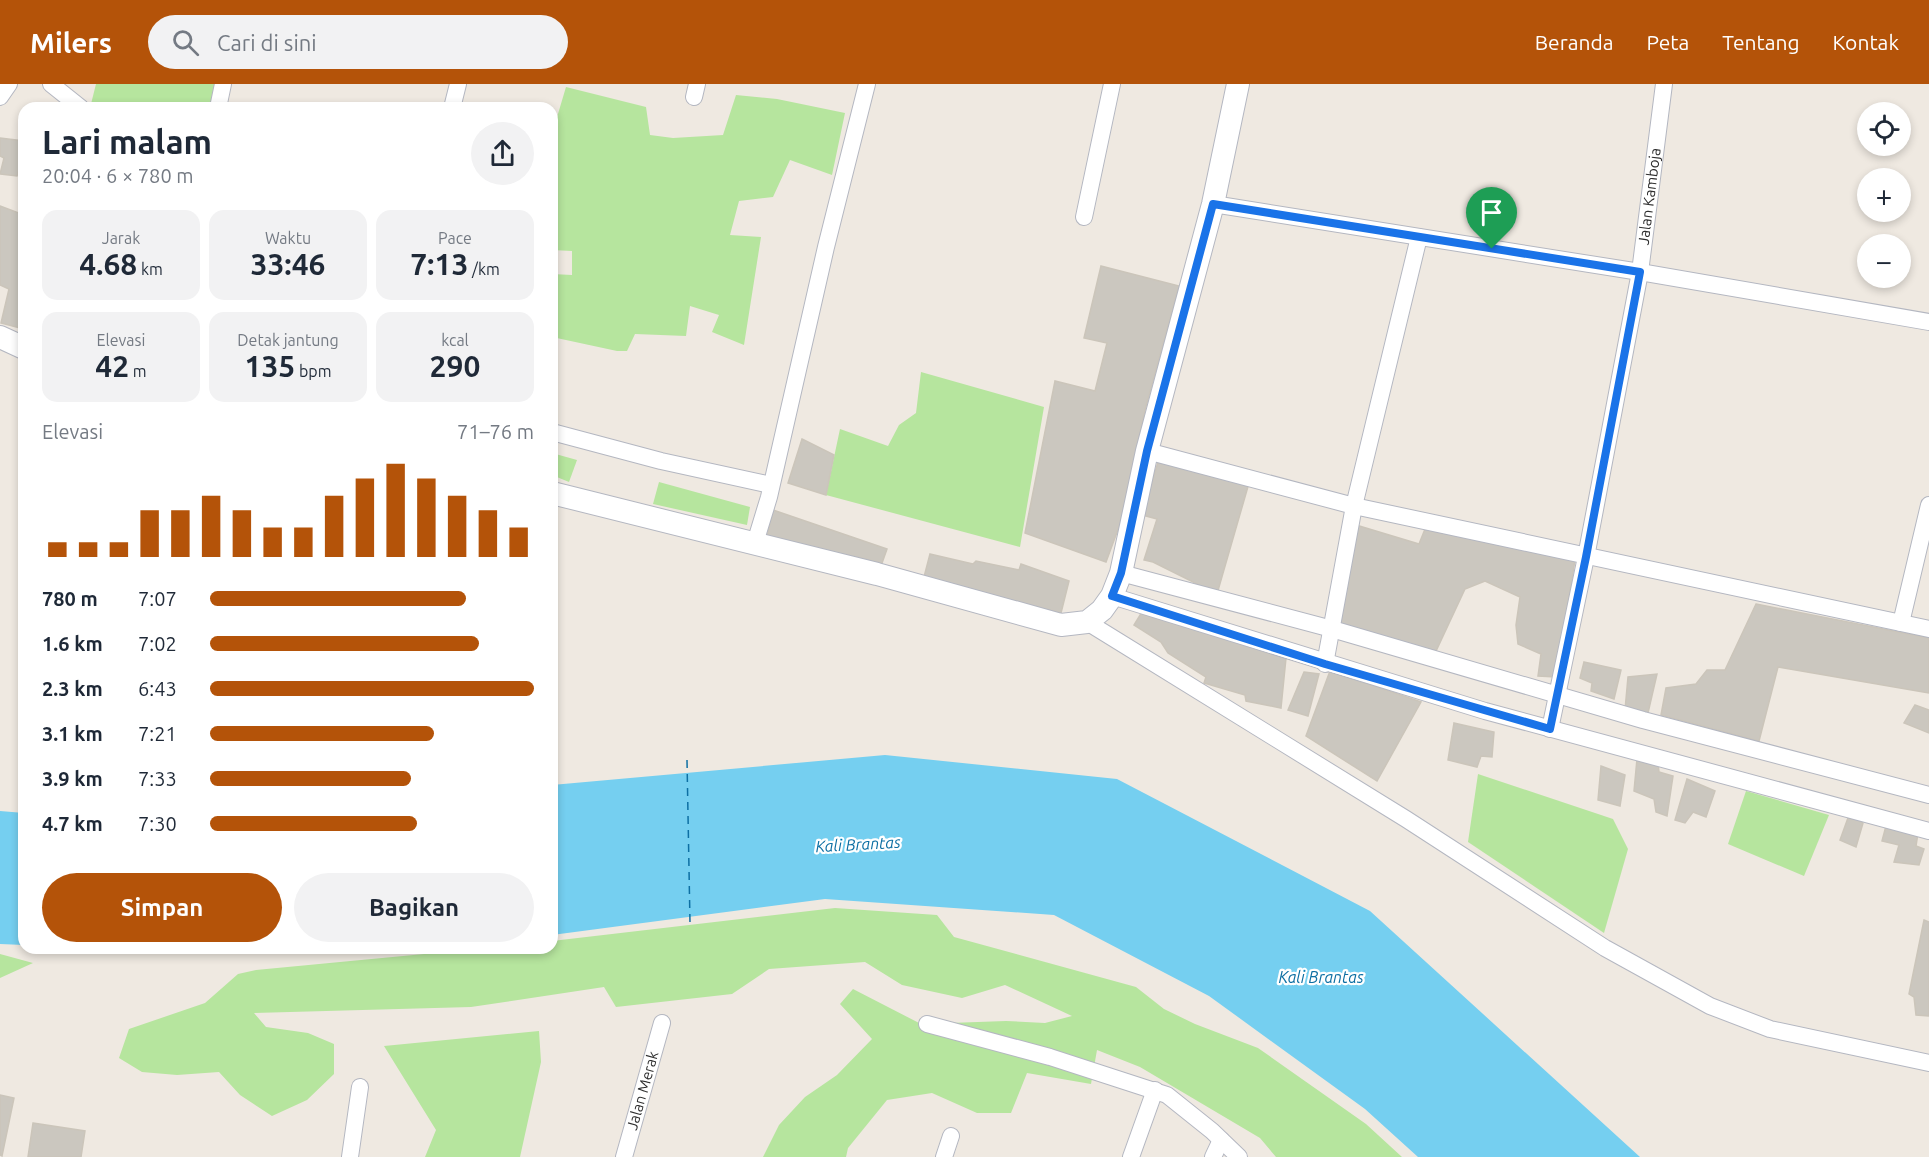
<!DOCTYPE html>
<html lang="id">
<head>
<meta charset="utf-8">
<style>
  :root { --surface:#fff; --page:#f2f2f3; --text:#1f2937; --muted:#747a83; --accent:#b45309 }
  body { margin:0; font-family:Ubuntu,sans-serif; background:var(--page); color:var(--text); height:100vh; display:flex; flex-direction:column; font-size:22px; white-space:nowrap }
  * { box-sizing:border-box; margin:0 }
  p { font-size:20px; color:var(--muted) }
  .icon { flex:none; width:33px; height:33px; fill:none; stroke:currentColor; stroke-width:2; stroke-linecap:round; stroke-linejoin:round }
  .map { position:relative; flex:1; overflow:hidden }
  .sheet { position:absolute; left:18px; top:18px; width:540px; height:852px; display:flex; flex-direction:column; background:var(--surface); border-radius:18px; box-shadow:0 3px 9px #0003 }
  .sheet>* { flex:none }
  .controls { position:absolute; left:1857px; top:18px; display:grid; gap:12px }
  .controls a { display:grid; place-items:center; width:54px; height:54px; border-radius:50%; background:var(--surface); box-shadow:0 3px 9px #0003; font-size:30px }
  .pin { position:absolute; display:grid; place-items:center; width:51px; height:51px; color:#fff; margin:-62px -26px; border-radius:50% 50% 50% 0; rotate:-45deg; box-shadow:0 0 6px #0007 }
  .pin .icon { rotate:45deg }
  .round { display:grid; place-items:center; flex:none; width:63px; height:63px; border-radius:32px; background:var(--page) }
  .headline { display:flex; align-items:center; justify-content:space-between; height:102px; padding:0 24px }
  h1 { font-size:33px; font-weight:700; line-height:45px }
  .stats { display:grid; grid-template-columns:repeat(3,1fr); gap:9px; height:102px; padding:6px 24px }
  .stats div { display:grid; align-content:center; border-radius:15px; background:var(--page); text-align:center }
  .stats b { font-size:30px; font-weight:700 }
  .stats small { font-size:16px; font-weight:400 }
  .stats p { font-size:16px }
  .chart { height:168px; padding:12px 24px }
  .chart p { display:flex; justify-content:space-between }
  .chart svg { width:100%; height:108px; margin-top:6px; stroke:var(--accent); stroke-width:6 }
  .action { display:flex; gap:12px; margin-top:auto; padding:12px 24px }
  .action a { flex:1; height:69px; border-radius:36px; background:var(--accent); color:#fff; font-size:24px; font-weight:700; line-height:69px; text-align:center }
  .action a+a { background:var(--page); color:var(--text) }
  ul { padding:0 24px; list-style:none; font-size:20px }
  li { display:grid; grid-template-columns:96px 72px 1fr; align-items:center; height:45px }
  li i { height:15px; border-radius:8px; background:var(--accent) }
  header { display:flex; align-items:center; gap:36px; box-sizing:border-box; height:84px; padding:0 30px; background:var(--accent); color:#fff }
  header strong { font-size:28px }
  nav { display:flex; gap:33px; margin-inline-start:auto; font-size:21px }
  .search { width:420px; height:54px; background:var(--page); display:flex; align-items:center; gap:15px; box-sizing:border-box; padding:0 21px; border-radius:33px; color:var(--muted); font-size:22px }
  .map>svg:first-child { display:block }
</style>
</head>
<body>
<header>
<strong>Milers</strong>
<div class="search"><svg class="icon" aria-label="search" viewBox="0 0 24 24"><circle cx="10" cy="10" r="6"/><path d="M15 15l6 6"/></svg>Cari di sini</div>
<nav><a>Beranda</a><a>Peta</a><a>Tentang</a><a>Kontak</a></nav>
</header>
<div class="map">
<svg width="1929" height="1073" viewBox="0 0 1929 1073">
  <rect width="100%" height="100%" fill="#efe9e1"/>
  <g fill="#b6e59e">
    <path d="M96 0H215L210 24H90Z"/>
    <path d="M566 3 646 23 650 51 673 54 723 51 736 11 777 15 845 29 832 91 790 76 773 113 739 117 730 151 761 153 744 261 712 248 719 231 690 222 686 252 635 250 627 267H617L552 253V190L572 191V167L552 166V50Z"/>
    <path d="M921 288 1044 323 1020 463 826 411 840 345 888 362 899 341 916 329Z"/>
    <path d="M552 369 577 376 569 398 552 391Z"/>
    <path d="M659 398 750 423 747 441 653 420Z"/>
    <path d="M1478 690 1613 735 1628 765 1604 849 1468 758Z"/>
    <path d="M1746 707 1829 731 1804 792 1728 760Z"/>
    <path d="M835 824 937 831 954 853 1136 903 1164 925 1195 940 1258 964 1366 1040 1402 1073H1276L1260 1054 1140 983 1097 966 1091 1000 1027 989 1011 1029H977L932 1009 887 1016 848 1064 846 1073H763L779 1041 805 1013 837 991 872 955 840 920 853 905 921 940 1006 937 1045 939 1072 932 1005 901 962 914 902 901 865 878 769 885 732 910 616 923 604 903 471 923 254 929 266 943 308 949 334 960V990L307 1016 272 1032 240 1011 219 988 177 991 142 988 119 974 129 945 205 919 238 890 256 886 487 864H552V857Z"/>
    <path d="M0 870 33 879 0 894Z"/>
    <path d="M539 947 541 978 520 1073H425L436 1046 384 962Z"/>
  </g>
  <g fill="#75cff0">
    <path d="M885 671 1117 695 1370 827 1640 1073H1418L1365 1025 1209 912 1054 831 825 815 552 851V701Z"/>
    <path d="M0 727 24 729V861L0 860Z"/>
  </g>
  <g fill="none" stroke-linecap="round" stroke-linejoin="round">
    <path stroke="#0d6fa3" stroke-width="1.5" stroke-dasharray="8 6" stroke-linecap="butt" d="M687 676 690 839"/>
  </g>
  <g fill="#cbc7bf" stroke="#cbc5ba" stroke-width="1.5">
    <path d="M0 54 24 57V71L17 92 0 90 4 74 0 72Z"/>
    <path d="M0 122 24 131V245L1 239 9 205 0 201Z"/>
    <path d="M1101 182 1179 202 1145 326 1120 440 1106 478 1025 449 1055 297 1095 307 1107 259 1084 254Z"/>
    <path d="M802 355 834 371 826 411 788 399Z"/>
    <path d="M1159 375 1249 399 1217 510 1153 478 1144 476 1157 435 1142 431Z"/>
    <path d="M773 426 887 465 882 479 767 453Z"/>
    <path d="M1356 441 1419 460 1425 445 1575 476 1556 593 1538 592 1541 570 1518 560 1516 541 1520 513 1485 497 1465 505 1436 567 1340 542Z"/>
    <path d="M930 470 973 480 976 477 1019 486 1021 480 1069 497 1061 529 924 493Z"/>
    <path d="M1756 520 1929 554V609L1778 583 1759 657 1661 631 1666 604 1696 600 1707 586H1725Z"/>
    <path d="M1142 528 1286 574 1281 624 1246 617 1245 611 1204 599 1206 593 1168 569 1161 558 1134 541Z"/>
    <path d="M1584 578 1621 586 1614 615 1591 607 1592 599 1580 594Z"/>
    <path d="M1330 587 1421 618 1377 697 1306 652Z"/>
    <path d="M1304 588 1319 590 1308 632 1288 626Z"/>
    <path d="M1657 590 1648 629 1625 626 1628 593Z"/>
    <path d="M1915 621 1929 626V649L1904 639Z"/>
    <path d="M1454 639 1494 648 1492 673 1481 672 1477 683 1448 676Z"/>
    <path d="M1637 675 1658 679 1659 688 1673 692 1667 732 1656 728 1654 715 1634 707Z"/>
    <path d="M1601 682 1625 691 1620 722 1598 716Z"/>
    <path d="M1687 695 1715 707 1706 733 1693 728 1685 739 1675 736Z"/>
    <path d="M1849 731 1863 739 1856 763 1840 756Z"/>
    <path d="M1886 742 1918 749 1916 762 1924 765 1919 781 1894 778 1899 761 1882 757Z"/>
    <path d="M1924 836 1929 838V932L1916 931 1914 913 1909 910Z"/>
    <path d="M0 1011 14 1014 2 1072 0 1071Z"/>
    <path d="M33 1039 85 1047 81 1073H28Z"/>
  </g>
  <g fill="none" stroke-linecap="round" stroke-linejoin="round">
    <g stroke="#b4b7c1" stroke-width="18">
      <g id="street">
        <path d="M51 0 81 24"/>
        <path d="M0 13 9 0"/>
        <path d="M694 13 697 0"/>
        <path d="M218 24 223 0"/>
        <path d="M452 24 458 0"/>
        <path d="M1213 120 1640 188 1929 238"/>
        <path d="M1084 133 1112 0"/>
        <path d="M552 348 661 377 771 401"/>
        <path d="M1147 367 1354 422 1929 545"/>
        <path d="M755 459 769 413 826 163 867 0"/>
        <path d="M1121 489 1332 545 1643 636 1929 711"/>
        <path d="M1112 512 1485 627 1929 747"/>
        <path d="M1087 538 1406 735 1605 864 1710 922 1770 945 1929 979"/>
        <path d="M1901 539 1929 421"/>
        <path d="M1325 580 1354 422 1419 153"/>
        <path id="s1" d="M1550 645 1586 473 1640 188 1664 0"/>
        <path d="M927 940 1050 973 1167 1011 1212 1047 1239 1073"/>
        <path d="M350 1073 360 1003"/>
        <path id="s2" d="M624 1073 662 939"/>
        <path d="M944 1073 951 1052"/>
        <path d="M1131 1073 1155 1006"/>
        <path d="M1213 1073 1221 1056"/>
      </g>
    </g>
    <g stroke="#b4b7c1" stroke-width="24">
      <g id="secondary">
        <path d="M0 253 24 264"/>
        <path d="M552 409 877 490 1061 541 1087 538 1102 526 1112 512 1121 489 1147 367 1213 120 1238 0"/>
      </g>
    </g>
    <use href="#street" stroke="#fff" stroke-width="16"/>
    <use href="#secondary" stroke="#fff" stroke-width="22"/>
  </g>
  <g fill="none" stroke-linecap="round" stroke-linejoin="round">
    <g stroke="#fff" stroke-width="12">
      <path id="route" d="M1213 120 1640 188 1586 473 1550 645 1325 580 1112 512 1121 489 1147 367Z"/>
    </g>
    <use href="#route" stroke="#1a73e8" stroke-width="8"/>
  </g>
  <g text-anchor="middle" stroke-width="4.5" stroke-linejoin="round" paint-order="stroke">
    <g font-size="15" fill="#2e2e2e" stroke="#fff">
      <text dy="5" stroke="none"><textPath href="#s1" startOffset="542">Jalan Kamboja</textPath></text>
      <text dy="5" stroke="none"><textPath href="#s2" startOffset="69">Jalan Merak</textPath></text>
    </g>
    <g font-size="16" font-style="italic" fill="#0d6fa3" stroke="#fff">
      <text transform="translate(858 760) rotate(-3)" y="6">Kali Brantas</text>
      <text x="1321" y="899">Kali Brantas</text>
    </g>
  </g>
</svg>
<div class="controls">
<a><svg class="icon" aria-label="locate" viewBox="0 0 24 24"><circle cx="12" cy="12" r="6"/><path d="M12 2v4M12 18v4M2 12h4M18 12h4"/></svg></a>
<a>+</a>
<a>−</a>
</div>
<div class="pin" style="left:1492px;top:165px;background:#1e9e55"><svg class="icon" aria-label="arrive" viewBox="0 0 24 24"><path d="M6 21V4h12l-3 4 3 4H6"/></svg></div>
<section class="sheet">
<div class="headline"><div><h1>Lari malam</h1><p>20:04 · 6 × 780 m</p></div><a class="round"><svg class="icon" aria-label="share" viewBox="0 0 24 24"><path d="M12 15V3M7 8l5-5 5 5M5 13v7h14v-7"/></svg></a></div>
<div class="stats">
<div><p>Jarak</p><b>4.68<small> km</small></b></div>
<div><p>Waktu</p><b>33:46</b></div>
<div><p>Pace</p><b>7:13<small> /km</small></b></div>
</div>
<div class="stats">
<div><p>Elevasi</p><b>42<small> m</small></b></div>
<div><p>Detak jantung</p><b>135<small> bpm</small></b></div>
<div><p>kcal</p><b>290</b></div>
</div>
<div class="chart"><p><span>Elevasi</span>71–76 m</p>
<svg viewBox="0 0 160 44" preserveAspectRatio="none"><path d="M5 44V38M15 44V38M25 44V38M35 44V25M45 44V25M55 44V19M65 44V25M75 44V32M85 44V32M95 44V19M105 44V12M115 44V6M125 44V12M135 44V19M145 44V25M155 44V32"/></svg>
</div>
<ul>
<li><b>780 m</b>7:07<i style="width:79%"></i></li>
<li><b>1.6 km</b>7:02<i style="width:83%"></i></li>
<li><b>2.3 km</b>6:43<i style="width:100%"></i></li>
<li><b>3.1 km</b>7:21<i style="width:69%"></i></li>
<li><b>3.9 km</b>7:33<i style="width:62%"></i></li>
<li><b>4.7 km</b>7:30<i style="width:64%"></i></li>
</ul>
<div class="action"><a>Simpan</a><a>Bagikan</a></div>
</section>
</div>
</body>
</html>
